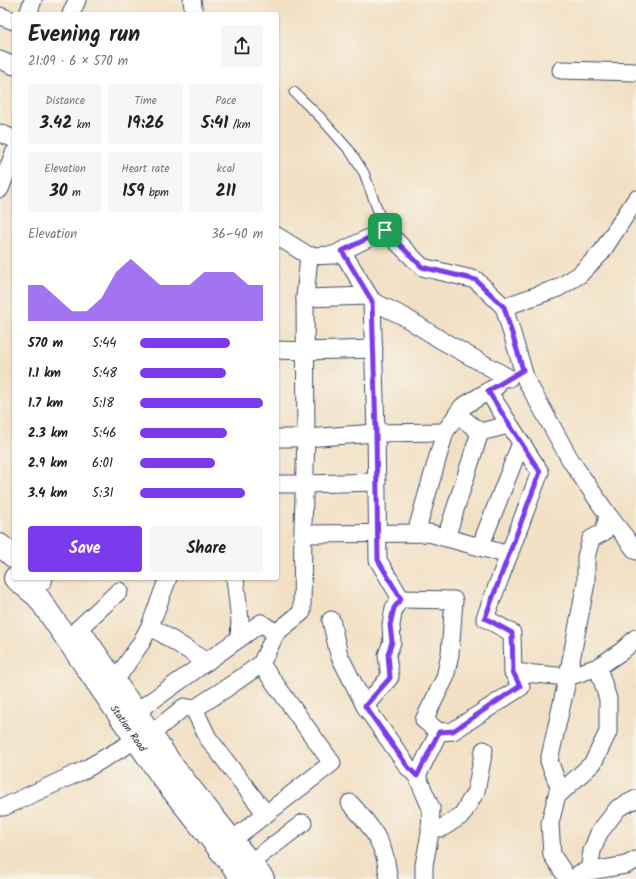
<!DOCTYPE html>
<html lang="en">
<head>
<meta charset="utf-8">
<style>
  :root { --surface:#fff; --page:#f6f6f6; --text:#222; --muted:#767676; --accent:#7c3aed }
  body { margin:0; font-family:Kalam,sans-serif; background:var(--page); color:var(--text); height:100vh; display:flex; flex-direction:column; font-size:15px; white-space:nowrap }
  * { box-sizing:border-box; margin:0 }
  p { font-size:13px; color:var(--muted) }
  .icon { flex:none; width:22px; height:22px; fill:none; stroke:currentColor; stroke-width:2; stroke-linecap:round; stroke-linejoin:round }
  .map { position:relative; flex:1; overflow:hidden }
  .panel { position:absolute; left:12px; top:12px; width:267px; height:568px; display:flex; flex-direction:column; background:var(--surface); border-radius:4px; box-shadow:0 1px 3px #0004 }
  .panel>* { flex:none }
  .pin { position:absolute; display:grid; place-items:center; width:34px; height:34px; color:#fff; margin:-17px; border-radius:8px; box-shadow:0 2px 6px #0006 }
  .round { display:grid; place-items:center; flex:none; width:42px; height:42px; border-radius:4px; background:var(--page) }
  .head { display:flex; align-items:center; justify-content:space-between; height:68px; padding:0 16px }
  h1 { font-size:22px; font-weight:600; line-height:30px }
  .metrics { display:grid; grid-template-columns:repeat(3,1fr); gap:6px; height:68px; padding:4px 16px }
  .metrics div { display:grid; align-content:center; border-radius:4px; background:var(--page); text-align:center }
  .metrics b { font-size:17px; font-weight:600 }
  .metrics small { font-size:11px; font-weight:400 }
  .metrics p { font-size:11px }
  .chart { height:112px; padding:8px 16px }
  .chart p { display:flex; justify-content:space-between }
  .chart svg { width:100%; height:72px; margin-top:4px; fill:var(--accent); opacity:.7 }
  .primary-button { display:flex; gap:8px; margin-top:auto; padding:8px 16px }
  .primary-button a { flex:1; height:46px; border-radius:4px; background:var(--accent); color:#fff; font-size:16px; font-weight:600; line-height:46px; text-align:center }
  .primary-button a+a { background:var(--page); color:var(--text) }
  ul { padding:0 16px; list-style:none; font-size:13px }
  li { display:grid; grid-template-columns:64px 48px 1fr; align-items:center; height:30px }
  li i { height:10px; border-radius:5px; background:var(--accent) }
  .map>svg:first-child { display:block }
</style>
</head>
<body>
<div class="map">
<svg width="636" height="879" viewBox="0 0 636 879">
  <rect width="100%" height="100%" fill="#f7f3e8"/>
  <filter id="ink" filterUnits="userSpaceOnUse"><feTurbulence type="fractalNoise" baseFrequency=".025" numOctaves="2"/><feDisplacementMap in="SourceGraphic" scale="8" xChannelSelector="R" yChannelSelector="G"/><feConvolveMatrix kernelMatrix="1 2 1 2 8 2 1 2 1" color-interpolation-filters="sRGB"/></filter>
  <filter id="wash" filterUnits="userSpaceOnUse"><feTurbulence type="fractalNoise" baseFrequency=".012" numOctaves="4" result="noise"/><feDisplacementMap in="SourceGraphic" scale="16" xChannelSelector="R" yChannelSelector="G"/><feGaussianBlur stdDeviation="0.9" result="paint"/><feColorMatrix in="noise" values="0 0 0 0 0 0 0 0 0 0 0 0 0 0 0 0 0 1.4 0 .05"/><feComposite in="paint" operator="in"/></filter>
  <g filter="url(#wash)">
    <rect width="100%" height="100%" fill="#f2e0c4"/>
  </g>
  <g filter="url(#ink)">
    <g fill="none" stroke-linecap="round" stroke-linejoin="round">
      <g stroke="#3b4a6d" stroke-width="11">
        <path id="service" d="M294 92 320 117 350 151 364 173 385 230"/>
      </g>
      <g stroke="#3b4a6d" stroke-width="19">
        <g id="minor">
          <path d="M192 0 194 14"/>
          <path d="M28 14 33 0"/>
          <path d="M71 14 77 0"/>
          <path d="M0 16 14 21"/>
          <path d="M0 60 14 66"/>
          <path d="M561 70 636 72"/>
          <path d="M0 133 14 139"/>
          <path d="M0 189 14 153"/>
          <path d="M277 236 309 256 334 255 385 230 422 267 476 280 504 307 526 380 571 461 608 515 604 532 591 539 586 557V583L567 681 549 761 559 787 550 823 552 855 568 879"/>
          <path d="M342 251 372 301 403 316 441 340 509 378"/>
          <path d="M305 298 369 296"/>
          <path d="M372 301 376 433 378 560 401 599"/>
          <path d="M504 307 558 288 579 275 601 253 636 199"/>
          <path d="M277 350 305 351 374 349"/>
          <path d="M457 414 480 432 509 425"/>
          <path d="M277 438H306L376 433 445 432"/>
          <path d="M277 484H305L377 482"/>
          <path d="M608 515 636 551"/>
          <path d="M416 533 445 432 462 407 497 386"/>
          <path d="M303 534 429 533 509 555"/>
          <path d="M446 538 480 432"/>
          <path d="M480 547 521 443"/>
          <path d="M235 578 240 621 239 639"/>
          <path d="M43 581 44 578"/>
          <path d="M401 599 454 600 450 654 445 678 424 720 439 732"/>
          <path d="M331 620 339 655 365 706 408 767 417 776 431 808 430 833 424 865V879"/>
          <path d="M150 626 207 662"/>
          <path d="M78 629 119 591"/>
          <path d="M513 672 568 677 598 667 622 651 636 638"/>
          <path d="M115 681 141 643 150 626 168 578"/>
          <path d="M365 706 390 677 387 655 392 642 391 625 394 608 401 599"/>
          <path d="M194 709 208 738 266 814"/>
          <path d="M136 712 261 623 276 633 302 612 303 526 306 438 305 298 309 256"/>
          <path d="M151 734 184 707 194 709 228 687 261 664 276 633"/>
          <path d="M417 776 439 732 453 731 521 687 513 672 512 633 485 618 540 472 488 391"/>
          <path d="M557 796 593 763 608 732V699L598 667"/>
          <path d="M350 803C366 821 378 834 385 857 387 864 387 872 389 879"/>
          <path d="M0 807H4L84 770 136 740"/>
          <path d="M430 828H442L462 815 476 791 484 750"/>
          <path d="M232 840 332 763 261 664"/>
          <path d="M250 863 303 823"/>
          <path d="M589 871 592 851 599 833 618 808 636 799"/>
          <path d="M580 873 626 865 636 860"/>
        </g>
      </g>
      <g stroke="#3b4a6d" stroke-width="24">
        <g id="tertiary">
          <path d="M0 545 14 557"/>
          <path d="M15 578 38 597 162 777 243 879"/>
          <path d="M84 637 174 768 263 879"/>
        </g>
      </g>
      <use href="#service" stroke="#fff" stroke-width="9"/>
      <use href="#minor" stroke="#fff" stroke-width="17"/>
      <use href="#tertiary" stroke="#fff" stroke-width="22"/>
    </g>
  </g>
  <g fill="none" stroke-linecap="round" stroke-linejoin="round" filter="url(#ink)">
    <g stroke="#fff" stroke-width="8">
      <path id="route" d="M385 230 422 267 476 280 504 307 523 370 488 391 540 472 485 618 512 633 513 672 520 686 453 731 439 732 417 776 408 767 365 706 390 678 388 654 392 642 390 625 394 608 401 599 378 560 376 433 372 301 342 251Z"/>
    </g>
    <use href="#route" stroke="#7c3aed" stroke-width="5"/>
  </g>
  <g text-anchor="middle" stroke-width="3" stroke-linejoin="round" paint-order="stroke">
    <g font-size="10" fill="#1b2f5e" stroke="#f7f3e8">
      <text transform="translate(129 728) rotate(55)" y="4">Station Road</text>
    </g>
  </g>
</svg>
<div class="pin" style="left:385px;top:230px;background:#1e9e55"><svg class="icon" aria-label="arrive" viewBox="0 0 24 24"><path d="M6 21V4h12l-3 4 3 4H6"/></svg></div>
<section class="panel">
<div class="head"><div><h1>Evening run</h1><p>21:09 · 6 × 570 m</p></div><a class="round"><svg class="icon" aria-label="share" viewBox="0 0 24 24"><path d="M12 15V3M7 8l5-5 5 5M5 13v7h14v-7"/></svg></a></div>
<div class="metrics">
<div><p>Distance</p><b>3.42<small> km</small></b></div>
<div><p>Time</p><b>19:26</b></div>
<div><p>Pace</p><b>5:41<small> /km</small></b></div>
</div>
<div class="metrics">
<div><p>Elevation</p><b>30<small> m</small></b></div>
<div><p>Heart rate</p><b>159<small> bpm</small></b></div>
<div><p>kcal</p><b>211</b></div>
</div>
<div class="chart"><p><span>Elevation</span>36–40 m</p>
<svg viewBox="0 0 160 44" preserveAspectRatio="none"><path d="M0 44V22L10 22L20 30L30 38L40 38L50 30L60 14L70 6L80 14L90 22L100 22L110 22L120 14L130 14L140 14L150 22L160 22V44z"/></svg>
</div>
<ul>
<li><b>570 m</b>5:44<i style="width:73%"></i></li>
<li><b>1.1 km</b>5:48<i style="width:70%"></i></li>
<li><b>1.7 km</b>5:18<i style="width:100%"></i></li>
<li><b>2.3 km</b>5:46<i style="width:71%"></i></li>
<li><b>2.9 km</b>6:01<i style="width:61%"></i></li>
<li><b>3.4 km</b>5:31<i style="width:85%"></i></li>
</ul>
<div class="primary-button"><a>Save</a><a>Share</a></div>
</section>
</div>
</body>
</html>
